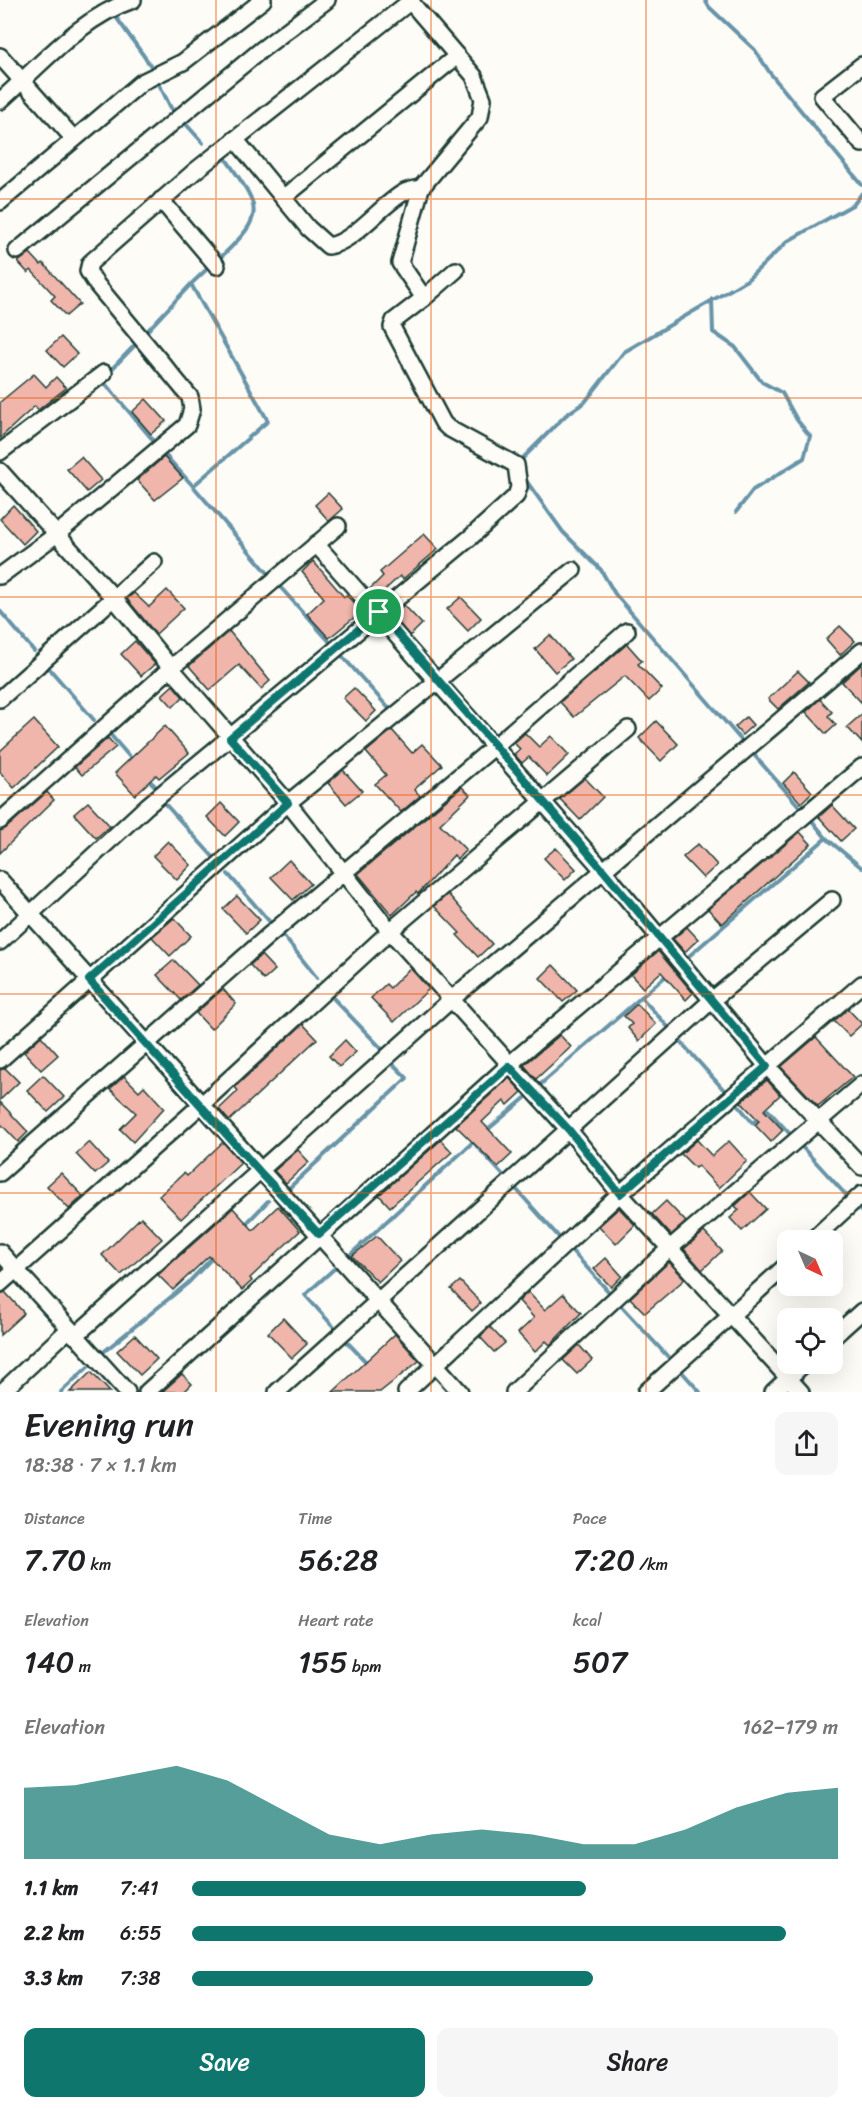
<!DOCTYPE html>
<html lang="en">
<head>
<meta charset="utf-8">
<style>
  :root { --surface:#fff; --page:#f6f6f6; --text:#202124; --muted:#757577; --accent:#0f766e }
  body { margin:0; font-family:Sriracha,sans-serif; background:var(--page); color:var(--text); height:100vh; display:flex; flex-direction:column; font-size:22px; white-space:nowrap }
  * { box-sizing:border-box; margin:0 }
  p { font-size:20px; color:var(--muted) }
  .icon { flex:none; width:33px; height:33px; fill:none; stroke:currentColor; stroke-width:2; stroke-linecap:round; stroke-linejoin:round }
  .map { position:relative; height:1392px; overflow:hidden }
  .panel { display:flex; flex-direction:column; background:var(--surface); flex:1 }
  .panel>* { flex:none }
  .needle { width:39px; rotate:136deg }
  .tools { position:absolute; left:777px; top:1230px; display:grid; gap:12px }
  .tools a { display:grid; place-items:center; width:66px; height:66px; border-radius:12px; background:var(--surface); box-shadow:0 6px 24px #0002; font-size:30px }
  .pin { position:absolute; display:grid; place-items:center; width:51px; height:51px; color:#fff; margin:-26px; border:3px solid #fff; border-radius:50%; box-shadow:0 2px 6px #0007 }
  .round { display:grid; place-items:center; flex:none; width:63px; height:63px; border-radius:12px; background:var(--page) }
  .head { display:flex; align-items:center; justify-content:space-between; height:102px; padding:0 24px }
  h1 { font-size:33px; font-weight:600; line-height:45px }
  .figures { display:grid; grid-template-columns:repeat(3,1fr); gap:9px; height:102px; padding:6px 24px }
  .figures div { display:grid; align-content:center }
  .figures b { font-size:30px; font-weight:600 }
  .figures small { font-size:16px; font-weight:400 }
  .figures p { font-size:16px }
  .chart { height:168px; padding:12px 24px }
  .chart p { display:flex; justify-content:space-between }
  .chart svg { width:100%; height:108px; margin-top:6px; fill:var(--accent); opacity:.7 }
  .button { display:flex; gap:12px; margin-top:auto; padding:12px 24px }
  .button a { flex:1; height:69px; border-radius:12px; background:var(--accent); color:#fff; font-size:24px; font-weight:600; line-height:69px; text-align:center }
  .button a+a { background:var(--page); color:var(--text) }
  ul { padding:0 24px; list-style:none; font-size:20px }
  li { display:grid; grid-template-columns:96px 72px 1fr; align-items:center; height:45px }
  li i { height:15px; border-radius:8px; background:var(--accent) }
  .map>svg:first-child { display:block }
</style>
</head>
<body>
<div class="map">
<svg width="862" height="1392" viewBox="0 0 862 1392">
  <rect width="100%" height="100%" fill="#fdfcf7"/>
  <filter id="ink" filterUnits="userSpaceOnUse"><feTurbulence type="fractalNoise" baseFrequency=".0167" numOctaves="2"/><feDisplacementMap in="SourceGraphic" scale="12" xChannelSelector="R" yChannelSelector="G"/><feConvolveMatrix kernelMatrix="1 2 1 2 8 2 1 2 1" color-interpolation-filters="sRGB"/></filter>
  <g filter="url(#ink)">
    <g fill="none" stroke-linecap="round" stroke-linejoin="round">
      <g stroke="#6794a8" stroke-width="4">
        <path d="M705 0 709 7 755 50 770 73 862 185"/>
        <path d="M116 17 151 66"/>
        <path d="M160 86 172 110"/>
        <path d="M184 122 203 143"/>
        <path d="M222 256C268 213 259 207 226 159"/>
        <path d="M206 270 191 284 268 421 193 486 267 572"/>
        <path d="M712 299 713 332 735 347 762 382 782 393 797 420 810 436 804 458 753 490 736 512"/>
        <path d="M148 330 191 284"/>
        <path d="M107 374 134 346"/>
        <path d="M102 380 153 440"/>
        <path d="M166 456 193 486"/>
        <path d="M521 464 520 461 566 415 585 402 624 352 747 280 788 241 854 204 862 193"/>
        <path d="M524 474 527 482 563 532 601 570 615 594 741 740"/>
        <path d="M281 588 329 641"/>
        <path d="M0 611 34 651"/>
        <path d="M343 657 392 712"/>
        <path d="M48 667 94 720"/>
        <path d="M109 733 134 762"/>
        <path d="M755 756 799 806"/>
        <path d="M148 779 156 787"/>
        <path d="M166 805 215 859"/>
        <path d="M826 838 862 868"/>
        <path d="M228 874 269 921"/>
        <path d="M282 934 317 978"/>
        <path d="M689 956 826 838 813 822"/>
        <path d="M641 997 669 1028"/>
        <path d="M333 998 381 1048"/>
        <path d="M679 1040 724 1090"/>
        <path d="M541 1084 667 975"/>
        <path d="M738 1105 753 1123 768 1110 789 1133"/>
        <path d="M485 1132 525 1098"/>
        <path d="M803 1148 846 1195"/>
        <path d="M288 1189 407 1078 391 1062"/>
        <path d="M517 1190 558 1236"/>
        <path d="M860 1210 862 1212"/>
        <path d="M245 1225 268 1201"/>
        <path d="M573 1252 608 1291"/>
        <path d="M351 1254 473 1142 503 1175"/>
        <path d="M622 1307 669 1358"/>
        <path d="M333 1326 305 1295 335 1268"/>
        <path d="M347 1342 369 1365"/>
        <path d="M101 1354 188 1283 214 1256"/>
        <path d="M683 1373 700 1392"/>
        <path d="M61 1392 88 1367"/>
      </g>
    </g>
    <g fill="#f0b6ab" stroke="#1f3d34" stroke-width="1.5">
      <path d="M30 253 41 265 43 263 80 304 66 316 51 300 55 296 31 270 28 273 18 262Z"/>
      <path d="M61 337 77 354 63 367 47 350Z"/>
      <path d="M34 374 46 387 56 377 66 388 38 410 35 406 0 438V402Z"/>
      <path d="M146 399 166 421 151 434 132 412Z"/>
      <path d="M81 457 101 480 87 492 67 469Z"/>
      <path d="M164 457 183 478 155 500 137 480Z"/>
      <path d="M328 493 343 509 329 521 315 505Z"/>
      <path d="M13 505 36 531 23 544 0 519Z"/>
      <path d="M424 534 438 549 403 579 400 576 377 597 370 589 383 576 380 572Z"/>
      <path d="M313 561 344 597 346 595 362 611 329 638 307 614 324 598 302 572Z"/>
      <path d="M167 590 184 608 156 634 127 599 134 593 149 607Z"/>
      <path d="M461 597 481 618 468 631 447 609Z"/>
      <path d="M404 605 422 624 410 636 392 615Z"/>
      <path d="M840 626 855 641 840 655 826 639Z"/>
      <path d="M229 631 270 681 261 689 239 665 210 690 189 666Z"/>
      <path d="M550 635 571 659 555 672 535 649Z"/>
      <path d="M135 641 155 664 141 676 121 654Z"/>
      <path d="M627 644 642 661 638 664 662 689 649 701 625 676 574 717 560 702Z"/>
      <path d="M862 664V703L842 682Z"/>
      <path d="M798 671 809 682 778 709 768 699Z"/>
      <path d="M173 685 183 697 173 707 162 695Z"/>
      <path d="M354 688 376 711 366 721 343 698Z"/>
      <path d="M820 699 832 712 828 716 836 725 826 734 806 712Z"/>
      <path d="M862 714V743L847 727Z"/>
      <path d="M746 717 753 725 742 735 735 727Z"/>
      <path d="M34 720 58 747 14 788 0 772V751Z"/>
      <path d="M656 721 678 744 661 761 639 738Z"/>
      <path d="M165 726 189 753 159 778 156 775 135 795 115 773Z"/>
      <path d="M392 730 412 753 422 744 442 765 416 788 415 790 420 796 401 812 375 784 386 775 366 752Z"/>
      <path d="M525 733 539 747 551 736 569 755 547 776 529 757 522 763 514 754 520 749 514 743Z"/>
      <path d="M108 738 116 747 82 775 75 767Z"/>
      <path d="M343 770 362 791 346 804 328 783Z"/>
      <path d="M794 772 812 792 801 803 783 783Z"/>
      <path d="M585 778 603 797 580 820 560 799Z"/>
      <path d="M462 787 470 795 440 824 466 850 457 859 454 855 418 894 416 892 392 915 358 874Z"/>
      <path d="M47 792 54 800 0 853V831L6 828Z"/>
      <path d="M88 802 110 826 96 838 74 814Z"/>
      <path d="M221 803 239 822 225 836 207 817Z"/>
      <path d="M832 805 854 829 841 841 819 817Z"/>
      <path d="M800 832 811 844 722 924 708 909Z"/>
      <path d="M168 841 191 865 177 880 153 856Z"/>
      <path d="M698 844 717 865 703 878 683 857Z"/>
      <path d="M556 848 576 869 565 880 544 858Z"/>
      <path d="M289 860 311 884 293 900 271 877Z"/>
      <path d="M448 894 492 944 478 957 457 935 460 933 434 906Z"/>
      <path d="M237 896 260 920 246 933 223 909Z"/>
      <path d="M174 918 191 936 170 956 152 937Z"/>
      <path d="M687 927 698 939 685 952 673 939Z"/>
      <path d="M658 951 693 993 686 1000 661 972 643 988 631 975Z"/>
      <path d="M261 955 275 970 264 980 250 965Z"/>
      <path d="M174 960 198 985 181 1000 157 975Z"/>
      <path d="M553 965 577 990 563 1002 540 978Z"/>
      <path d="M410 968 429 989 394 1022 371 998 386 984 390 988Z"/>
      <path d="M223 989 236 1004 211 1029 196 1013Z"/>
      <path d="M637 1004 656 1024 639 1041 628 1028 632 1024 624 1016Z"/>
      <path d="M848 1009 862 1024 849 1036 834 1021Z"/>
      <path d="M303 1024 317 1039 229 1121 219 1109 238 1091 235 1087Z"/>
      <path d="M560 1035 571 1047 536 1079 524 1065Z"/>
      <path d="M41 1036 58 1055 41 1070 24 1052Z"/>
      <path d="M816 1037 853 1077 818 1106 781 1067Z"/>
      <path d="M345 1040 356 1052 339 1067 329 1056Z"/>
      <path d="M5 1068 19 1082 0 1100V1070Z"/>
      <path d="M43 1075 64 1097 48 1112 27 1090Z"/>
      <path d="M124 1076 139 1091 144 1086 164 1108 133 1142 120 1129 136 1113 110 1089Z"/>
      <path d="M509 1078 522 1092 508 1105 504 1101 482 1122 512 1154 498 1167 456 1126Z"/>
      <path d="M767 1080 780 1095 764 1110 783 1130 771 1142 755 1125 759 1121 741 1102Z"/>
      <path d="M0 1102 28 1132 18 1142 0 1123Z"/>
      <path d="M441 1140 452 1152 390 1207 379 1195Z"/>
      <path d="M697 1140 712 1156 729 1141 747 1161 719 1188 698 1166 695 1168 681 1154Z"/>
      <path d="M89 1142 108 1163 95 1174 76 1154Z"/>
      <path d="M223 1142 241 1163 181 1219 159 1196 184 1173 187 1176Z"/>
      <path d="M298 1150 309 1162 286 1183 274 1171Z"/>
      <path d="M61 1173 83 1196 69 1209 47 1186Z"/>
      <path d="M750 1192 766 1209 742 1231 730 1218 739 1210 735 1206Z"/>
      <path d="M666 1201 686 1222 671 1235 652 1214Z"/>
      <path d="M278 1206 300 1231 250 1278 252 1281 242 1290 209 1256 173 1290 158 1275 233 1208 253 1230Z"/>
      <path d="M619 1208 635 1225 616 1244 599 1226Z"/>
      <path d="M141 1217 162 1239 121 1275 102 1255Z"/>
      <path d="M704 1232 722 1251 702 1270 684 1249Z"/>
      <path d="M377 1236 400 1261 378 1282 352 1256Z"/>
      <path d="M606 1258 622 1276 611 1287 594 1269Z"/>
      <path d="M669 1262 685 1279 645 1313 630 1298Z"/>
      <path d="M460 1281 481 1303 472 1311 451 1289Z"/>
      <path d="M5 1292 24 1313 0 1335V1294Z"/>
      <path d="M528 1292 545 1310 563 1294 581 1313 550 1345 546 1341 535 1352 518 1333 534 1318 519 1301Z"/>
      <path d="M283 1318 307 1344 292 1358 268 1333Z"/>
      <path d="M490 1327 505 1343 494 1352 480 1337Z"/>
      <path d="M395 1334 419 1361 380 1392H333Z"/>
      <path d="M135 1335 157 1359 140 1375 117 1351Z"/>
      <path d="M579 1345 592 1360 577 1374 563 1360Z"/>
      <path d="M91 1372 110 1392H70Z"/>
      <path d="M182 1374 192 1384 184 1392H162Z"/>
    </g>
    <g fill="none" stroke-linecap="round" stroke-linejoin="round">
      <g stroke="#1f3d34" stroke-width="20">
        <g id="minor">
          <path d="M0 56 74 139"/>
          <path d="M862 65 822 96 862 144"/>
          <path d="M0 101C42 64 80 18 133 0"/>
          <path d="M235 139 308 228 328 246C353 243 380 206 403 193 408 190 415 189 421 188"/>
          <path d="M283 198 457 56"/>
          <path d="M161 200 217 266"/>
          <path d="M0 202 142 82 183 62 263 0"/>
          <path d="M17 251 261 50 327 0"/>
          <path d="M424 298 456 270"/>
          <path d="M0 452 104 373"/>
          <path d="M0 471 113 597 171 668 288 803 390 931 569 1130 620 1194 801 1392"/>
          <path d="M316 544 603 870 767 1066 862 1167"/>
          <path d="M0 576 57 534 187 425 192 409 190 397 97 285 88 271 90 263 195 171 412 0"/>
          <path d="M0 699 154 562"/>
          <path d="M0 821 171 668 338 526"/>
          <path d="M0 880 460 1392"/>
          <path d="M0 942 147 806 472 536 516 496 519 487 516 465 448 428 443 423 392 327 394 321 424 298 400 263 421 188 480 117 483 99 474 76 409 0"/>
          <path d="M0 1060 288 803 573 570"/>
          <path d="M0 1173 268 936 495 746 627 631"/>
          <path d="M812 1240 862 1194"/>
          <path d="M0 1252 127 1392"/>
          <path d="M0 1284 201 1105 390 931 628 729"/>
          <path d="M75 1336 453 998 862 651"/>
          <path d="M832 1338 862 1311"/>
          <path d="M2 1392 69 1329"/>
          <path d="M147 1392 518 1057 862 767"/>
          <path d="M277 1392 711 1001 832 900"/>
          <path d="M406 1392 613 1200 862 984"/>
          <path d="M514 1392 670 1248 862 1084"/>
          <path d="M646 1392 788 1264"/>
          <path d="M773 1392 804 1364"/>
        </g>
      </g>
      <use href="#minor" stroke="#fdfcf7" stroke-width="15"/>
    </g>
  </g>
  <g fill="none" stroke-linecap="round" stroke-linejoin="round" filter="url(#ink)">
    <g stroke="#fff" stroke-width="12">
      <path id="route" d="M379 612 603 870 767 1066 620 1194 569 1130 509 1066 319 1234 260 1172 89 980 288 803 230 738Z"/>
    </g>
    <use href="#route" stroke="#0f766e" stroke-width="8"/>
  </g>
  <path fill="none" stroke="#e8590c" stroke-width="1.5" stroke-opacity="0.55" d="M216 0V1392M431 0V1392M646 0V1392M0 199H862M0 398H862M0 597H862M0 795H862M0 994H862M0 1193H862"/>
</svg>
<div class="tools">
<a><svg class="needle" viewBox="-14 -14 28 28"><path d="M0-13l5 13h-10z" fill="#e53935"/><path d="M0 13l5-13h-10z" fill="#757577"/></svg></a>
<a><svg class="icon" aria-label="locate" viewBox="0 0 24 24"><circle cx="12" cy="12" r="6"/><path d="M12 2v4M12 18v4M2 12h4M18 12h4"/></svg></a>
</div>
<div class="pin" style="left:379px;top:612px;background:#1e9e55"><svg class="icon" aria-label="arrive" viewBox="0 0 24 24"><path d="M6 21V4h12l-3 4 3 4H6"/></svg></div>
</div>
<section class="panel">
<div class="head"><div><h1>Evening run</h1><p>18:38 · 7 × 1.1 km</p></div><a class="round"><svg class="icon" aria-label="share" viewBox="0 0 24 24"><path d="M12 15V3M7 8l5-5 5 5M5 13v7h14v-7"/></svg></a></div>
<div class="figures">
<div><p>Distance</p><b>7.70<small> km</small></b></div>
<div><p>Time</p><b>56:28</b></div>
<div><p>Pace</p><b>7:20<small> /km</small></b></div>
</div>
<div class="figures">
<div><p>Elevation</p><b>140<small> m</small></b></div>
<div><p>Heart rate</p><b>155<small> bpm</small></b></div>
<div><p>kcal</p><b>507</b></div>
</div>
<div class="chart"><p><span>Elevation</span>162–179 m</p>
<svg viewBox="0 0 160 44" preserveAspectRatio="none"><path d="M0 44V15L10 14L20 10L30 6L40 12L50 23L60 34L70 38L80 34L90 32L100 34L110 38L120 38L130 32L140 23L150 17L160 15V44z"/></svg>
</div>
<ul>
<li><b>1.1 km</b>7:41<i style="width:61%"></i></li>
<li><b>2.2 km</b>6:55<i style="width:92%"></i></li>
<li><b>3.3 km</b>7:38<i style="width:62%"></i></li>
</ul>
<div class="button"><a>Save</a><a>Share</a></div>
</section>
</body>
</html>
